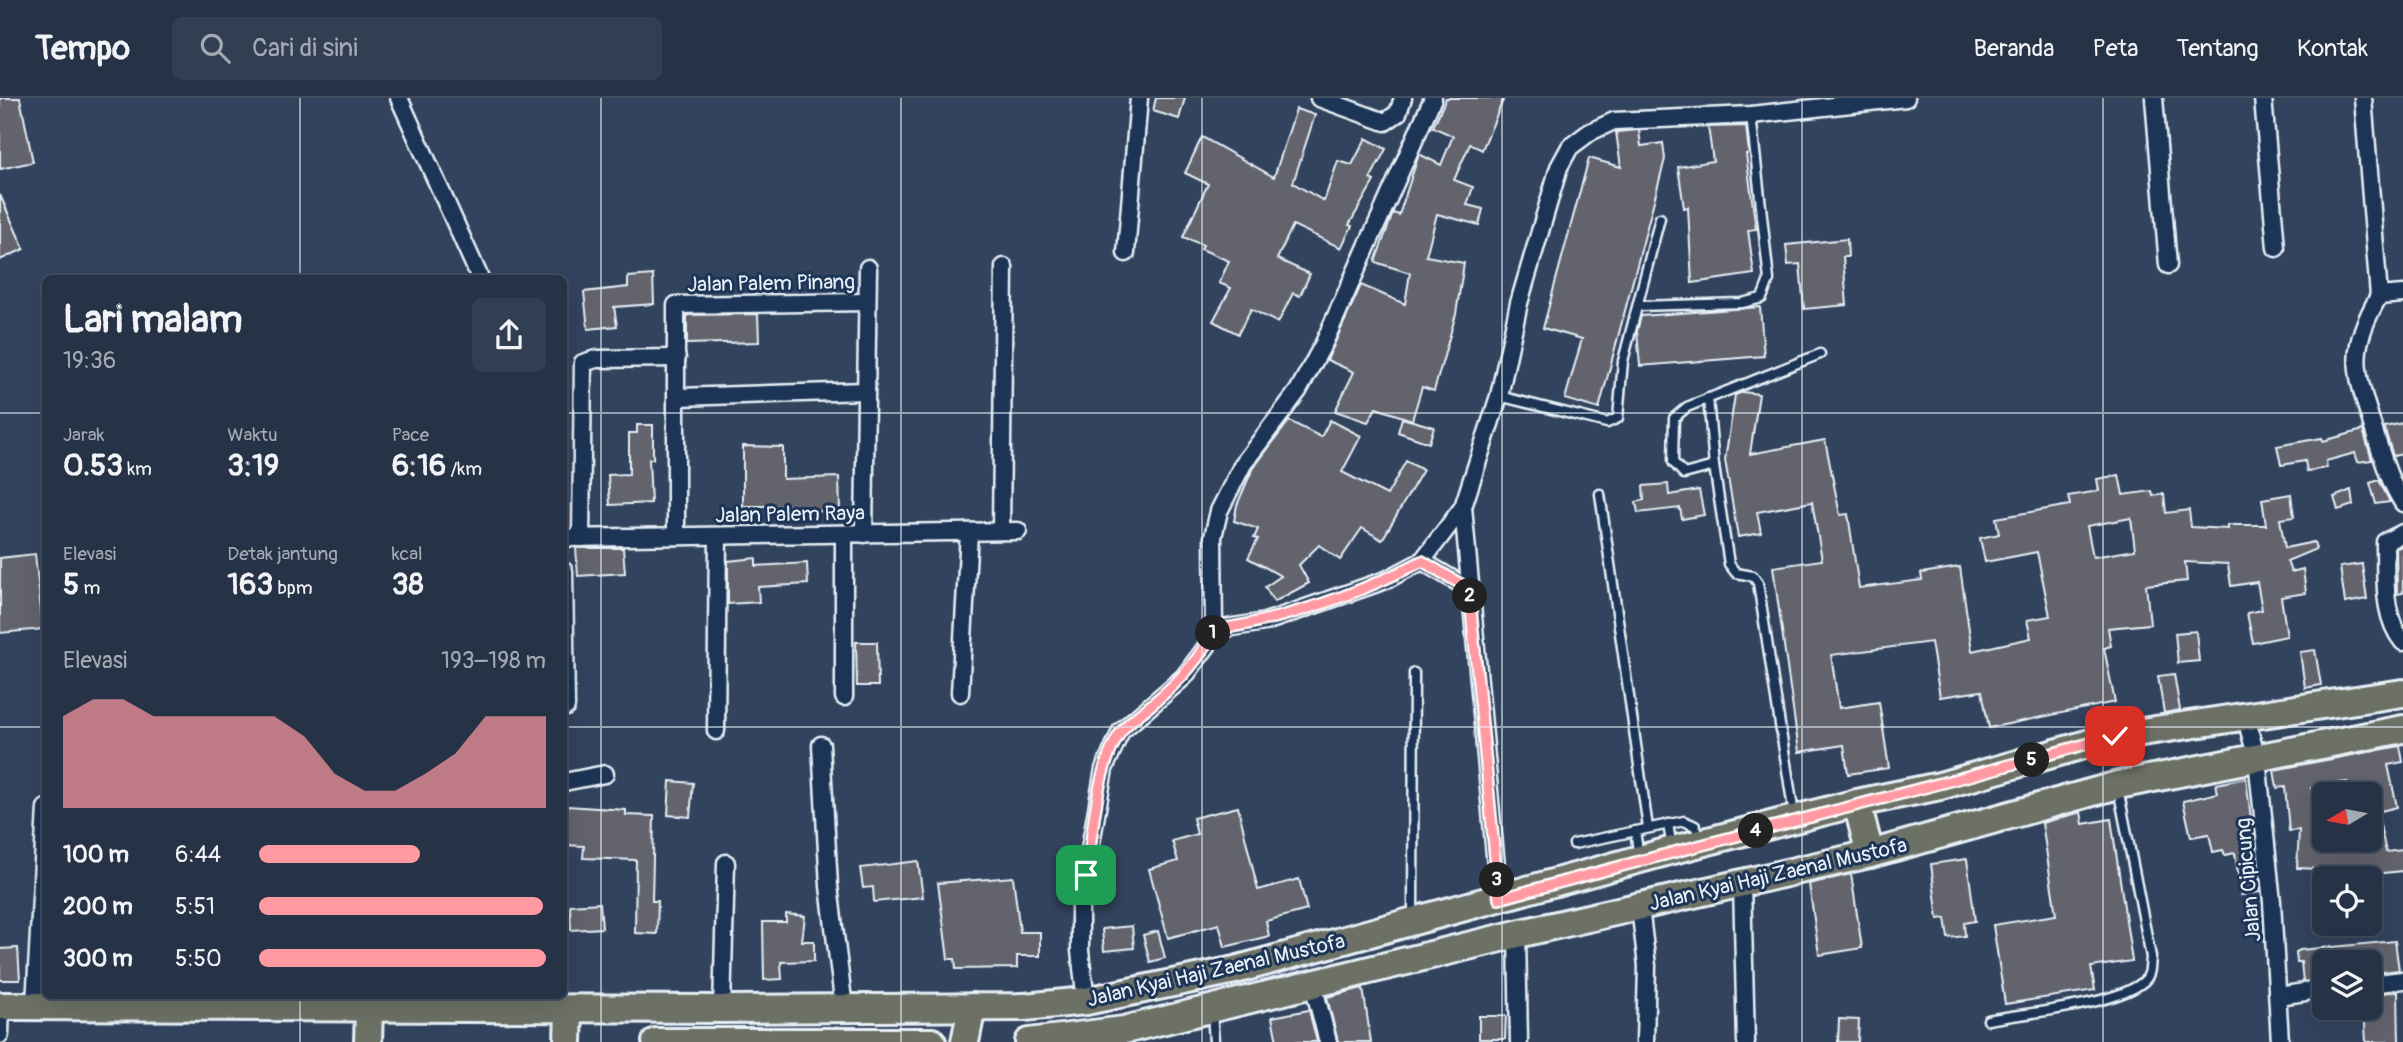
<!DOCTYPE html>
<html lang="id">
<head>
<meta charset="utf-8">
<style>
  :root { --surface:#263246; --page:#323e51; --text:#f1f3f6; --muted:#a4aab3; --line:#424d5f; --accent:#ff9aa2 }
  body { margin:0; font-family:Pangolin,sans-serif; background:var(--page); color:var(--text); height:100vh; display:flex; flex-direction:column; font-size:26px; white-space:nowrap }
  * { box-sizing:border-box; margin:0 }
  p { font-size:23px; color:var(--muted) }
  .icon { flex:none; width:38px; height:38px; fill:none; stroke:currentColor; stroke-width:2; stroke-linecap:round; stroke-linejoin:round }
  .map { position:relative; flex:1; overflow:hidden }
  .side { position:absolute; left:42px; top:177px; width:525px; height:724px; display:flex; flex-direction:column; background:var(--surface); border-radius:10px; box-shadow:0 7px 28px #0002,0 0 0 2px var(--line) }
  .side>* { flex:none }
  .needle { width:46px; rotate:260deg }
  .controls { position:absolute; left:2312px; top:684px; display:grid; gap:14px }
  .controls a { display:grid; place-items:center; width:70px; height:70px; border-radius:10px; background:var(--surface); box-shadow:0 7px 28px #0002,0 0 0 2px var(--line); font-size:35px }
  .pin { position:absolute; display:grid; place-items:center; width:60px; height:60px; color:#fff; margin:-30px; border-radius:14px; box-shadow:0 4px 10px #0006 }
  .km { position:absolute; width:35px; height:35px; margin:-18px; border-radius:50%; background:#222; color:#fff; font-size:19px; line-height:35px; text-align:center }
  .round { display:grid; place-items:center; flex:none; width:74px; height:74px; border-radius:10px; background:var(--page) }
  .headline { display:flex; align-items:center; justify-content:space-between; height:119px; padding:0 21px }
  h1 { font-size:38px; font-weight:700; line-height:52px }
  .metrics { display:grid; grid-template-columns:repeat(3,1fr); gap:10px; height:119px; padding:7px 21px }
  .metrics div { display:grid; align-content:center }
  .metrics b { font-size:30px; font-weight:700 }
  .metrics small { font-size:19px; font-weight:400 }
  .metrics p { font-size:19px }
  .chart { height:196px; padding:14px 21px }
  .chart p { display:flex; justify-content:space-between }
  .chart svg { width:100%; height:126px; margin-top:7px; fill:var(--accent); opacity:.7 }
  ul { padding:0 21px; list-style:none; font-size:23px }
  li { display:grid; grid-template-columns:112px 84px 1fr; align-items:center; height:52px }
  li i { height:18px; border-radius:9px; background:var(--accent) }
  header { display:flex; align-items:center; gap:42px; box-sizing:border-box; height:98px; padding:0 35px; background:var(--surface); border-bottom:2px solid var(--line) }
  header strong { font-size:33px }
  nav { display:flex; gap:38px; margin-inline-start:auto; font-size:24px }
  .search { width:490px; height:63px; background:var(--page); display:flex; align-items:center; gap:18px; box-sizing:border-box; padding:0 24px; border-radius:10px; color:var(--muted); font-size:26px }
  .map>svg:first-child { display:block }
</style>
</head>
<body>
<header>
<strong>Tempo</strong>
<div class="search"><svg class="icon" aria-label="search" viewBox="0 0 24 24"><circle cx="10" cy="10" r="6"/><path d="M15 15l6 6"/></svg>Cari di sini</div>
<nav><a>Beranda</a><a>Peta</a><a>Tentang</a><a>Kontak</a></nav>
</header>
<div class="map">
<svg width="2403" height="944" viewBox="0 0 2403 944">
  <rect width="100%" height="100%" fill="#32435e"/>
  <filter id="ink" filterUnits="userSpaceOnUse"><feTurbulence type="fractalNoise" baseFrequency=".0143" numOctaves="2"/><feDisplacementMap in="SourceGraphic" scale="14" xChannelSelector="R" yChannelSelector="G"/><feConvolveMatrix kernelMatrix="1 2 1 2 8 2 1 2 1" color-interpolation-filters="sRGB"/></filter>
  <g filter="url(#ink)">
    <g fill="#63646d" stroke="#e8f1f8" stroke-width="2" fill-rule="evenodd">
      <path d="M0 0H20L33 64 0 71Z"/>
      <path d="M1156 0H1185L1179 21 1153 13Z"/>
      <path d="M1446 0H1504L1482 52 1470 46 1454 82 1473 89 1467 107 1483 111 1479 127 1437 116 1426 158 1464 165 1456 216 1434 293 1422 289 1412 322 1376 310 1368 324 1335 313 1354 274 1327 262 1361 187 1405 206 1410 175 1375 164 1393 115 1399 117 1419 56 1441 67 1453 38 1433 29Z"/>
      <path d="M1296 11 1315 17 1293 85 1324 103 1338 63 1352 67 1366 40 1386 51 1370 81 1374 83 1349 127 1352 128 1341 150 1293 127 1277 161 1310 176 1300 198 1293 195 1278 225 1251 211 1238 236 1213 223 1231 190 1219 185 1229 163 1201 151 1203 147 1183 139 1208 86 1185 75 1202 39 1274 79Z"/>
      <path d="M1746 28 1749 55 1746 56 1756 131 1748 132 1754 176 1692 185 1688 109 1684 110 1678 69 1713 63 1708 29Z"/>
      <path d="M1639 32 1641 48 1663 45 1665 61 1599 311 1565 301 1582 241 1543 230 1589 60 1621 69 1616 34Z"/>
      <path d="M0 97 24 151 0 162Z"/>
      <path d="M1847 141 1848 159H1843L1847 207 1804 211 1800 166 1788 167 1786 147Z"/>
      <path d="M653 177 654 206 614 209 617 228 588 231 584 194 628 189V179Z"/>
      <path d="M1760 209 1764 258 1640 268 1637 233 1641 218Z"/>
      <path d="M758 216 759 244 687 246V217Z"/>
      <path d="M1743 294 1759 296 1750 356 1825 342 1840 417 1848 416 1859 490 1922 482 1921 475 1960 469 1972 553 2031 540 2027 522 2050 518 2037 454 1985 464 1980 440 1999 436 1996 420 2070 407 2068 398 2099 393 2097 381 2119 377 2123 397 2152 393 2153 398 2164 396 2166 415 2189 412 2191 429 2228 431V427H2266L2262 401 2291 396 2294 419 2280 421 2285 450 2314 444 2316 451 2287 463 2291 474 2303 471 2306 495 2281 499 2287 538 2253 545 2247 515 2262 512 2257 484 2231 488 2228 466 2185 464 2187 483 2146 487 2150 526 2108 530 2111 548 2104 550 2115 604 1989 630 1982 593 1940 599 1931 544 1831 557 1839 610 1879 604 1889 670 1848 676 1844 647 1799 654 1773 469 1822 462 1812 404 1757 414 1761 435 1738 439 1725 362 1735 297ZM2131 420 2135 452 2093 459 2087 428Z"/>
      <path d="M1402 320 1434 329 1429 345 1398 334Z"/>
      <path d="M1330 322 1361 338 1342 374 1387 397 1406 363 1423 372 1382 442 1362 430 1340 462 1319 447 1299 467 1309 485 1274 504 1265 489 1281 478 1248 460 1258 441 1254 440 1258 431 1234 423 1237 407 1252 372 1289 323 1321 339Z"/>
      <path d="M2403 325V356L2393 358 2384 329Z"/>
      <path d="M637 327H653V361H649L651 405 610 407 608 377 629 376V335H637Z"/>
      <path d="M2363 332 2372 362 2358 364 2355 355 2326 363 2327 370 2307 373 2305 363 2281 367 2277 348 2322 340 2323 343Z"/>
      <path d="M743 348 783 349V381L839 379 840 413 791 414V408H743Z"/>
      <path d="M2379 382 2390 404 2376 406 2370 385Z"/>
      <path d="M1668 386 1669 397 1699 392 1704 417 1682 421 1680 410 1638 415 1636 404 1644 402 1643 388Z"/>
      <path d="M2351 392 2353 407 2338 412 2334 399Z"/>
      <path d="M2403 448V495L2397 496 2396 450Z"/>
      <path d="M576 450H623L625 475 578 478Z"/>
      <path d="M35 456 43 531 0 535V460Z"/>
      <path d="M756 460V468L807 465 808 486 758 489 759 504 728 506V463Z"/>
      <path d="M2362 466 2367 501 2345 505 2340 469Z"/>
      <path d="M2196 533 2199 563 2178 565 2175 535Z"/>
      <path d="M856 544H877L878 588H857Z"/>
      <path d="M2315 552 2321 587 2305 590 2300 554Z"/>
      <path d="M2174 576 2180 612 2164 615 2158 578Z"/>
      <path d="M2400 648 2403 664 2388 667 2397 709 2377 714 2371 686 2348 690 2347 684 2311 690 2316 736 2324 737V742H2370V710L2376 709 2386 754 2403 752V773L2343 779 2342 772 2297 770 2299 732 2289 733 2285 689 2277 690 2274 672Z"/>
      <path d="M2246 680 2260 794 2241 797 2235 755 2225 757 2223 752 2213 754 2209 736 2191 739 2183 703 2218 695 2216 686Z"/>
      <path d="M670 683 693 685 690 719 668 717Z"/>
      <path d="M567 708 626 712V717L654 718 652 803H658L657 836 635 835 636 762 583 760 584 748 564 747Z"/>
      <path d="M1238 709 1258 792 1299 781 1307 812 1266 823 1269 838 1225 849 1219 826 1168 840 1149 771 1178 763 1172 743 1197 736 1193 720Z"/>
      <path d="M2081 714 2083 726 2111 721 2132 863 2091 869 2095 892 2005 906 1993 827 2056 817 2042 725Z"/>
      <path d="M1967 761 1975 823 1964 825 1965 838 1948 840 1945 820 1938 821 1931 766Z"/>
      <path d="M918 763 923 799 874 804 873 789 863 790 860 770Z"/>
      <path d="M1851 776 1862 850 1819 857 1809 786Z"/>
      <path d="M1013 779 1020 834H1040V858H1017V870L956 871 955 861H948L938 785Z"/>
      <path d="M600 805 602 830 571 832 570 807Z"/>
      <path d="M786 816 805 818 802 843H814V863L781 864 782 881 764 882 763 824H786Z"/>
      <path d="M1132 828 1134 850 1104 853 1102 831Z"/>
      <path d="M1158 833 1165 860 1150 864 1143 837Z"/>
      <path d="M2395 843 2399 872 2373 875 2372 864H2324V881L2303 884 2301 864H2297L2296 854 2300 852Z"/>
      <path d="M18 850 20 882H0V851Z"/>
      <path d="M1363 890 1371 944H1338L1327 899Z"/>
      <path d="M2398 893 2399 944H2366L2364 910H2370V901L2376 900 2375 896Z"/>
      <path d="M1309 912 1317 944H1277L1272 919Z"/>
      <path d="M1479 918H1506L1505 941H1479Z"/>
      <path d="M1839 921 1859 922 1858 944H1838Z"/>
    </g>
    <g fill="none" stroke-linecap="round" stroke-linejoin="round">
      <g stroke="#e8f1f8" stroke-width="13">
        <g id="service">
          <path d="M1638 208 1742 205 1762 200 1769 182 1751 17"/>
          <path d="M1499 298 1607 325 1618 320 1623 263 1660 120"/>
          <path d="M1708 300 1714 368"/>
          <path d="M1600 396 1648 730"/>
          <path d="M1794 717 1758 485 1753 478 1736 475 1729 466 1714 368 1684 376 1673 364 1674 320 1687 309 1820 256"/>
          <path d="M1668 726 1672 750"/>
          <path d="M1635 733 1639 759"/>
          <path d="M1574 746 1684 723 1695 728 1702 742"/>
          <path d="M1413 818 1414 575"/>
          <path d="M1212 914 1214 944"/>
          <path d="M1988 922C2025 915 2116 907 2143 884 2151 878 2150 869 2151 859L2118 690"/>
        </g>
      </g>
      <g stroke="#e8f1f8" stroke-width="21">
        <g id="minor">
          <path d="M399 0 480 180"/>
          <path d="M1319 0 1385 24 1398 15 1403 0"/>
          <path d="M2154 0 2168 167"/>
          <path d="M2263 0 2276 150"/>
          <path d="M2363 0 2379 198"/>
          <path d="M1126 155 1139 0"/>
          <path d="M2379 198C2345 256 2357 276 2375 336 2383 361 2389 383 2403 405"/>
          <path d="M2379 198 2403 196"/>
          <path d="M678 299 865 293"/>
          <path d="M1463 409 1499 801"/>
          <path d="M1001 433 1004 169"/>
          <path d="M2403 435 2385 444V451C2386 482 2382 518 2403 544"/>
          <path d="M864 436 868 170"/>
          <path d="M676 438V207L867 204"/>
          <path d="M564 440 1018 433"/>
          <path d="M581 440 583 265 596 261 677 260"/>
          <path d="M1422 463 1469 491"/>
          <path d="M564 473 566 609"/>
          <path d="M1214 532 1265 524 1386 482 1422 463 1463 409 1499 298 1519 205 1559 69 1570 49 1590 34 1614 23 1751 17 1906 0"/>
          <path d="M960 595 969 434"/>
          <path d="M844 599V436"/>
          <path d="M2245 617 2257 661 2272 804 2280 944"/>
          <path d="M716 633 718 438"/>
          <path d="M821 647 829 788 844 910"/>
          <path d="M564 684 605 676"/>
          <path d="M1742 786 1746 944"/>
          <path d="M1640 809 1647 868 1645 944"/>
          <path d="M1517 836 1519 944"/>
          <path d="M1313 886 1328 944"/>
          <path d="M2370 886 2403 882"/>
          <path d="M2279 898 2324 891"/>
          <path d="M1086 903 1080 853V808L1104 671 1121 633 1184 579 1207 548 1214 532 1213 439 1219 413 1243 366 1298 293 1324 245 1433 0"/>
          <path d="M35 906 46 710"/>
          <path d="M722 911 726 765"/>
          <path d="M0 937 1 908"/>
        </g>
      </g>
      <g stroke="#e8f1f8" stroke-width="32">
        <g id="primary">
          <path d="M1857 705 1870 756"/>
          <path d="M0 908 722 911 1024 909 1086 903 1235 872 1673 752 1857 705 1940 688 2115 638 2403 595"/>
          <path d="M368 944 369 911"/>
          <path d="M568 944 569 911"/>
          <path d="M656 944H932"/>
          <path d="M965 944 972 909"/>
          <path d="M1029 944 1124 932 1517 836 1870 756 2118 687 2403 631"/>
        </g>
      </g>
      <use href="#service" stroke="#1d3557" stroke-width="8"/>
      <use href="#minor" stroke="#1d3557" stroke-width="16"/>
      <use href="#primary" stroke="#6c7065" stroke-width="26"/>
    </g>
  </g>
  <g fill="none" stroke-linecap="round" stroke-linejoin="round" filter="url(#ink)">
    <g stroke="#fff" stroke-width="14">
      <path id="route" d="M1086 777C1094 732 1095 674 1120 635 1128 623 1142 615 1152 606 1178 585 1200 562 1214 532 1287 521 1357 497 1422 463L1469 491 1499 801C1704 744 1911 696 2115 638"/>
    </g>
    <use href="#route" stroke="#ff9aa2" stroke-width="9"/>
  </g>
  <path fill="none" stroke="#e8f1f8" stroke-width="2" stroke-opacity="0.55" d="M300 0V180M601 0V944M901 0V944M1202 0V944M1502 0V944M1802 0V944M2103 0V944M0 315H46M564 315H2403M0 629H46M564 629H2403M300 898V944"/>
  <g text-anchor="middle" stroke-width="6" stroke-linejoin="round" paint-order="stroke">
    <g font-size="21" fill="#e8f1f8" stroke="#1d3557">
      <text transform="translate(771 185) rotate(-1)" y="7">Jalan Palem Pinang</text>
      <text transform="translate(790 416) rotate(-1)" y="7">Jalan Palem Raya</text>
      <text transform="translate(1778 776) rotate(-13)" y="7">Jalan Kyai Haji Zaenal Mustofa</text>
      <text transform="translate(2248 782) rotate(-95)" y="7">Jalan Cipicung</text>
      <text transform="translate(1216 872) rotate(-13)" y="7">Jalan Kyai Haji Zaenal Mustofa</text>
    </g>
  </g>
</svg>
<div class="controls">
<a><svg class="needle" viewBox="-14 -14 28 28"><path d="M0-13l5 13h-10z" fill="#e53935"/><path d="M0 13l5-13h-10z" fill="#a4aab3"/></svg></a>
<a><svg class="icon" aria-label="locate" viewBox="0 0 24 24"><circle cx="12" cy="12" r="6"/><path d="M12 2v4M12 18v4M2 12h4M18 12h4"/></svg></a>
<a><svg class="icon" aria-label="layers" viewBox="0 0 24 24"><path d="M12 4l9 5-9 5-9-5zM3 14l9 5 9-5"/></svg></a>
</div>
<div class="pin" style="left:1086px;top:777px;background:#1e9e55"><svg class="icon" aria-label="arrive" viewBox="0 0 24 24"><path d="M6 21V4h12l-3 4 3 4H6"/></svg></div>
<div class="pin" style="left:2115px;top:638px;background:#d93025"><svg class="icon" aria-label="check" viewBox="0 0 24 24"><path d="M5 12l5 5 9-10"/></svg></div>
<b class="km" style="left:1213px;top:535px">1</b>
<b class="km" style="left:1470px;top:498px">2</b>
<b class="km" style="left:1497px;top:782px">3</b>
<b class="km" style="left:1756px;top:733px">4</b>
<b class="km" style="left:2032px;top:662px">5</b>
<section class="side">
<div class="headline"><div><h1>Lari malam</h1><p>19:36</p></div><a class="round"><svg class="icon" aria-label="share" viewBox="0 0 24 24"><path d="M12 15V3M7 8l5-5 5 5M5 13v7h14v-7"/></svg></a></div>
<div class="metrics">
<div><p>Jarak</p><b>0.53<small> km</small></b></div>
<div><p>Waktu</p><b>3:19</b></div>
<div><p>Pace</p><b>6:16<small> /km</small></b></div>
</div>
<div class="metrics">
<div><p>Elevasi</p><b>5<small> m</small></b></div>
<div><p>Detak jantung</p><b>163<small> bpm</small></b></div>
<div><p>kcal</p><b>38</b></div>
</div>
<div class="chart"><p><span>Elevasi</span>193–198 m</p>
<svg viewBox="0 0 160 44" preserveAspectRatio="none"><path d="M0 44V12L10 6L20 6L30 12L40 12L50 12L60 12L70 12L80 19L90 32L100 38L110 38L120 32L130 25L140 12L150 12L160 12V44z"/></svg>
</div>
<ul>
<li><b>100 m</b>6:44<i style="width:56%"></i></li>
<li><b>200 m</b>5:51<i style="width:99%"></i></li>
<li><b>300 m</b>5:50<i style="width:100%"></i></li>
</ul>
</section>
</div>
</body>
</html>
